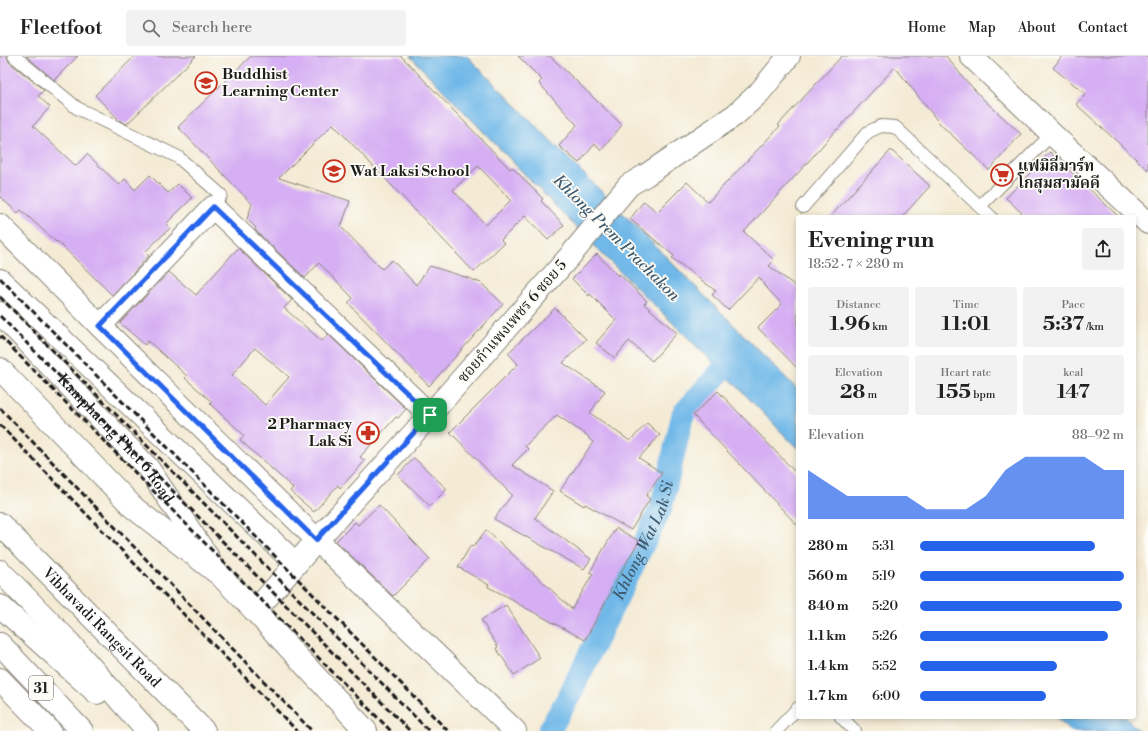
<!DOCTYPE html>
<html lang="en">
<head>
<meta charset="utf-8">
<style>
  :root { --surface:#fff; --page:#f2f2f2; --text:#222; --muted:#767676; --line:#e0e0e0; --accent:#2563eb }
  body { margin:0; font-family:"Libre Bodoni","Noto Serif Thai",serif; background:var(--page); color:var(--text); height:100vh; display:flex; flex-direction:column; font-size:15px; white-space:nowrap }
  * { box-sizing:border-box; margin:0 }
  p { font-size:13px; color:var(--muted) }
  .icon { flex:none; width:22px; height:22px; fill:none; stroke:currentColor; stroke-width:2; stroke-linecap:round; stroke-linejoin:round }
  .map { position:relative; flex:1; overflow:hidden }
  .side { position:absolute; left:796px; top:159px; width:340px; height:504px; display:flex; flex-direction:column; background:var(--surface); border-radius:4px; box-shadow:0 2px 6px #0003 }
  .side>* { flex:none }
  .pin { position:absolute; display:grid; place-items:center; width:34px; height:34px; color:#fff; margin:-17px; border-radius:8px; box-shadow:0 2px 6px #0006 }
  .round { display:grid; place-items:center; flex:none; width:42px; height:42px; border-radius:4px; background:var(--page) }
  .head { display:flex; align-items:center; justify-content:space-between; height:68px; padding:0 12px }
  h1 { font-size:22px; font-weight:800; line-height:30px }
  .figures { display:grid; grid-template-columns:repeat(3,1fr); gap:6px; height:68px; padding:4px 12px }
  .figures div { display:grid; align-content:center; border-radius:4px; background:var(--page); text-align:center }
  .figures b { font-size:20px; font-weight:800 }
  .figures small { font-size:11px; font-weight:400 }
  .figures p { font-size:11px }
  .chart { height:112px; padding:8px 12px }
  .chart p { display:flex; justify-content:space-between }
  .chart svg { width:100%; height:72px; margin-top:4px; fill:var(--accent); opacity:.7 }
  ul { padding:0 12px; list-style:none; font-size:13px }
  li { display:grid; grid-template-columns:64px 48px 1fr; align-items:center; height:30px }
  li i { height:10px; border-radius:5px; background:var(--accent) }
  header { display:flex; align-items:center; gap:24px; box-sizing:border-box; height:56px; padding:0 20px; background:var(--surface); border-bottom:1px solid var(--line) }
  header strong { font-size:19px }
  nav { display:flex; gap:22px; margin-inline-start:auto; font-size:14px }
  .search { width:280px; height:36px; background:var(--page); display:flex; align-items:center; gap:10px; box-sizing:border-box; padding:0 14px; border-radius:4px; color:var(--muted); font-size:15px }
  .map>svg:first-child { display:block }
</style>
</head>
<body>
<header>
<strong>Fleetfoot</strong>
<div class="search"><svg class="icon" aria-label="search" viewBox="0 0 24 24"><circle cx="10" cy="10" r="6"/><path d="M15 15l6 6"/></svg>Search here</div>
<nav><a>Home</a><a>Map</a><a>About</a><a>Contact</a></nav>
</header>
<div class="map">
<svg width="1148" height="675" viewBox="0 0 1148 675">
  <rect width="100%" height="100%" fill="#fdfcf7"/>
  <filter id="ink" filterUnits="userSpaceOnUse"><feTurbulence type="fractalNoise" baseFrequency=".025" numOctaves="2"/><feDisplacementMap in="SourceGraphic" scale="8" xChannelSelector="R" yChannelSelector="G"/><feConvolveMatrix kernelMatrix="1 2 1 2 8 2 1 2 1" color-interpolation-filters="sRGB"/></filter>
  <filter id="wash" filterUnits="userSpaceOnUse"><feTurbulence type="fractalNoise" baseFrequency=".012" numOctaves="4" result="noise"/><feDisplacementMap in="SourceGraphic" scale="16" xChannelSelector="R" yChannelSelector="G"/><feGaussianBlur stdDeviation="0.9" result="paint"/><feColorMatrix in="noise" values="0 0 0 0 0 0 0 0 0 0 0 0 0 0 0 0 0 1.4 0 .05"/><feComposite in="paint" operator="in"/></filter>
  <g filter="url(#wash)">
    <rect width="100%" height="100%" fill="#f4ebd5"/>
    <g fill="#6fb8e8" stroke="#466a82">
      <path d="M410 0H467L798 334V393L729 322 600 196Z"/>
      <path d="M1057 661H1125L1139 675H1070Z"/>
    </g>
    <g fill="none" stroke-linecap="round" stroke-linejoin="round">
      <path stroke="#6fb8e8" stroke-width="23" id="s1" d="M549 675 569 640 661 452 683 358 735 299"/>
    </g>
    <g id="blocks">
      <g fill="#d6aef3" fill-rule="evenodd">
        <path d="M0 0H7L9 6 44 34 38 40 50 51 33 70 76 110 87 98 119 129 125 123 135 134 150 119 168 137 178 128 192 142 166 168 170 172 145 196 149 200 112 239 57 185 56 186 21 154 18 157 0 141Z"/>
        <path d="M26 0H78L54 24Z"/>
        <path d="M135 0H196L127 68 120 65 95 39Z"/>
        <path d="M251 0H401L510 113 512 111 543 143 541 145 564 169 548 184 525 160 501 184 504 187 474 216 333 68 279 122 350 145 341 171 382 213 392 204 416 229 430 210 468 222 481 227 503 248 429 330 348 247 353 242 319 207 305 222 255 174 256 172 247 163 252 148 178 71ZM478 110 511 144 486 169 453 134Z"/>
        <path d="M518 0H550L622 69 601 95 595 88 579 107 559 90 577 69 539 27 542 24Z"/>
        <path d="M842 0H946L962 20 984 44 1021 78 989 114 941 69 895 11 837 74H836L808 106 744 176 774 204 769 210 798 232V313L758 272 782 248 765 230 759 221 728 254 712 239 716 235 672 202 674 200 630 163 644 145 657 156 687 126 708 146 780 70 778 69Z"/>
        <path d="M1062 0H1148V114L1076 48 1086 38 1053 12Z"/>
        <path d="M891 94 930 130 902 161H830Z"/>
        <path d="M1050 96 1119 161H1026L1006 142Z"/>
        <path d="M238 192 292 244 284 252 322 285 328 278 406 353 398 362 396 361 360 401 365 405 340 432 338 429 314 456 290 435 293 432 240 384 244 379 210 348 212 346 185 322 187 320 148 285 145 289 120 267 169 216 196 239ZM255 292 289 321 265 349 232 319Z"/>
        <path d="M597 198 618 220 619 218 647 245 644 248 677 277 652 305 629 285 615 302 596 287 616 264 590 238 589 240 572 223Z"/>
        <path d="M555 252 586 283 563 307 605 335 590 357 630 385 647 367 660 379 639 402 662 417 646 440 650 443 631 474 585 448 584 450 560 435 593 386 588 382 589 381 557 359 525 390 528 393 512 409 553 435 535 462 591 503 584 513 494 463 512 439 450 376 518 308 508 297Z"/>
        <path d="M718 335 798 419V470L693 359Z"/>
        <path d="M414 402 447 433 430 450 398 419Z"/>
        <path d="M379 449 430 503 393 540 336 485 355 466 358 469Z"/>
        <path d="M616 472 639 485 610 535 611 536 585 584 513 545 514 544 488 531 489 529 458 511 471 489 473 491 486 474 572 553 593 518 590 516Z"/>
        <path d="M506 549 540 602 514 619 496 592 498 591 481 564Z"/>
      </g>
    </g>
  </g>
  <g filter="url(#ink)">
    <use href="#blocks" fill-opacity="0" stroke="#888478" stroke-width="1"/>
    <g fill="none" stroke-linecap="round" stroke-linejoin="round">
      <g stroke="#888478" stroke-width="14">
        <g id="lane">
          <path d="M14 0 77 52 178 101 221 139 213 151"/>
          <path d="M980 150 1052 78"/>
          <path d="M803 151 868 76 881 70 895 71 991 161"/>
          <path d="M841 661 855 675"/>
          <path d="M776 675 798 652"/>
        </g>
      </g>
      <g stroke="#888478" stroke-width="24">
        <g id="street">
          <path d="M971 0 1052 78 1148 167"/>
          <path d="M0 169 100 270 317 484 515 675"/>
          <path d="M100 270 213 151 430 359"/>
          <path d="M255 555 317 484 430 359 570 200 629 129 646 119 735 59 759 37 789 0"/>
        </g>
      </g>
      <g stroke="#888478" stroke-width="24">
        <g id="secondary">
          <path d="M0 224 296 508"/>
          <path id="s2" d="M0 257 148 412 209 503"/>
          <path d="M0 313 134 452 220 519 255 555 366 675"/>
          <path id="s3" d="M0 468 204 675"/>
        </g>
      </g>
      <g stroke="#888478" stroke-width="24">
        <g id="highway">
          <path d="M0 515 66 583 147 675"/>
          <path d="M0 550 97 637"/>
          <path d="M0 588 82 675"/>
          <path d="M0 623 50 675"/>
        </g>
      </g>
      <use href="#lane" stroke="#fff" stroke-width="12"/>
      <use href="#street" stroke="#fff" stroke-width="22"/>
      <use href="#secondary" stroke="#fff" stroke-width="22"/>
      <use href="#highway" stroke="#fff" stroke-width="22"/>
      <g stroke="#1c1c1c" stroke-width="3" stroke-dasharray="6 3" stroke-linecap="butt">
        <path d="M0 222 448 675"/>
        <path d="M0 241 429 675"/>
        <path d="M0 260 410 675"/>
        <path d="M0 280 391 675"/>
        <path d="M0 352 312 675"/>
        <path d="M0 369 297 675"/>
      </g>
    </g>
  </g>
  <g fill="none" stroke-linecap="round" stroke-linejoin="round" filter="url(#ink)">
    <g stroke="#fff" stroke-width="8">
      <path id="route" d="M213 151 430 359 316 484 100 270Z"/>
    </g>
    <use href="#route" stroke="#2563eb" stroke-width="5"/>
  </g>
  <defs>
    <g id="school-ring" transform="scale(1.15)"><circle r="9.5" fill="#fdfcf7" stroke="#c8321e" stroke-width="1.5"/><path d="M0-5L7-2L0 1L-7-2ZM-4 1L0 2.5L4 1V4Q0 6-4 4Z" fill="#c8321e"/></g>
    <g id="supermarket-ring" transform="scale(1.15)"><circle r="9.5" fill="#fdfcf7" stroke="#c8321e" stroke-width="1.5"/><path d="M-6-5.5h2.5l.6 2H6L4.5 2H-2.5L-4.4-4H-6ZM-1.5 3.2a1.3 1.3 0 1 0 .1 0ZM3 3.2a1.3 1.3 0 1 0 .1 0Z" fill="#c8321e"/></g>
    <g id="pharmacy-ring" transform="scale(1.15)"><circle r="9.5" fill="#fdfcf7" stroke="#c8321e" stroke-width="1.5"/><path d="M-2-6h4v4h4v4h-4v4h-4v-4h-4v-4h4Z" fill="#c8321e"/></g>
  </defs>
  <g fill-rule="evenodd">
    <use href="#school-ring" x="206" y="27"/>
    <use href="#school-ring" x="334" y="115"/>
    <use href="#supermarket-ring" x="1002" y="119"/>
    <use href="#pharmacy-ring" x="368" y="377"/>
  </g>
  <g text-anchor="middle" stroke-width="3.5" stroke-linejoin="round" paint-order="stroke">
    <rect fill="#fdfcf7" stroke="#605f5e" stroke-width="1" x="29" y="620" width="24" height="24" rx="3"/>
    <g font-size="14" font-weight="bold" fill="#1c1c1c">
      <text x="41" y="637">31</text>
    </g>
    <g font-size="15" font-weight="bold" fill="#1c1c1c" stroke="#fdfcf7" text-anchor="start">
      <text x="222" y="23">Buddhist<tspan x="222" dy="17">Learning Center</tspan></text>
      <text x="1018" y="115">แฟมิลี่มาร์ท<tspan x="1018" dy="17">โกสุมสามัคคี</tspan></text>
      <text x="350" y="120">Wat Laksi School</text>
      <text x="352" y="373" text-anchor="end">2 Pharmacy<tspan x="352" dy="17">Lak Si</tspan></text>
    </g>
    <g font-size="15" fill="#1c1c1c" stroke="#fdfcf7">
      <text transform="translate(512 265) rotate(-49)" y="5">ซอยกำแพงเพชร 6 ซอย 5</text>
      <text dy="5" stroke="none"><textPath href="#s2" startOffset="171">Kamphaeng Phet 6 Road</textPath></text>
      <text dy="5" stroke="none"><textPath href="#s3" startOffset="145">Vibhavadi Rangsit Road</textPath></text>
    </g>
    <g font-size="16" font-style="italic" fill="#3d5a6e" stroke="#fdfcf7">
      <text transform="translate(617 181) rotate(45)" y="6">Khlong Prem Prachakon</text>
      <text dy="6" stroke="none"><textPath href="#s1" startOffset="213">Khlong Wat Lak Si</textPath></text>
    </g>
  </g>
</svg>
<div class="pin" style="left:430px;top:359px;background:#1e9e55"><svg class="icon" aria-label="arrive" viewBox="0 0 24 24"><path d="M6 21V4h12l-3 4 3 4H6"/></svg></div>
<section class="side">
<div class="head"><div><h1>Evening run</h1><p>18:52 · 7 × 280 m</p></div><a class="round"><svg class="icon" aria-label="share" viewBox="0 0 24 24"><path d="M12 15V3M7 8l5-5 5 5M5 13v7h14v-7"/></svg></a></div>
<div class="figures">
<div><p>Distance</p><b>1.96<small> km</small></b></div>
<div><p>Time</p><b>11:01</b></div>
<div><p>Pace</p><b>5:37<small> /km</small></b></div>
</div>
<div class="figures">
<div><p>Elevation</p><b>28<small> m</small></b></div>
<div><p>Heart rate</p><b>155<small> bpm</small></b></div>
<div><p>kcal</p><b>147</b></div>
</div>
<div class="chart"><p><span>Elevation</span>88–92 m</p>
<svg viewBox="0 0 160 44" preserveAspectRatio="none"><path d="M0 44V14L10 22L20 30L30 30L40 30L50 30L60 38L70 38L80 38L90 30L100 14L110 6L120 6L130 6L140 6L150 14L160 14V44z"/></svg>
</div>
<ul>
<li><b>280 m</b>5:31<i style="width:86%"></i></li>
<li><b>560 m</b>5:19<i style="width:100%"></i></li>
<li><b>840 m</b>5:20<i style="width:99%"></i></li>
<li><b>1.1 km</b>5:26<i style="width:92%"></i></li>
<li><b>1.4 km</b>5:52<i style="width:67%"></i></li>
<li><b>1.7 km</b>6:00<i style="width:62%"></i></li>
</ul>
</section>
</div>
</body>
</html>
